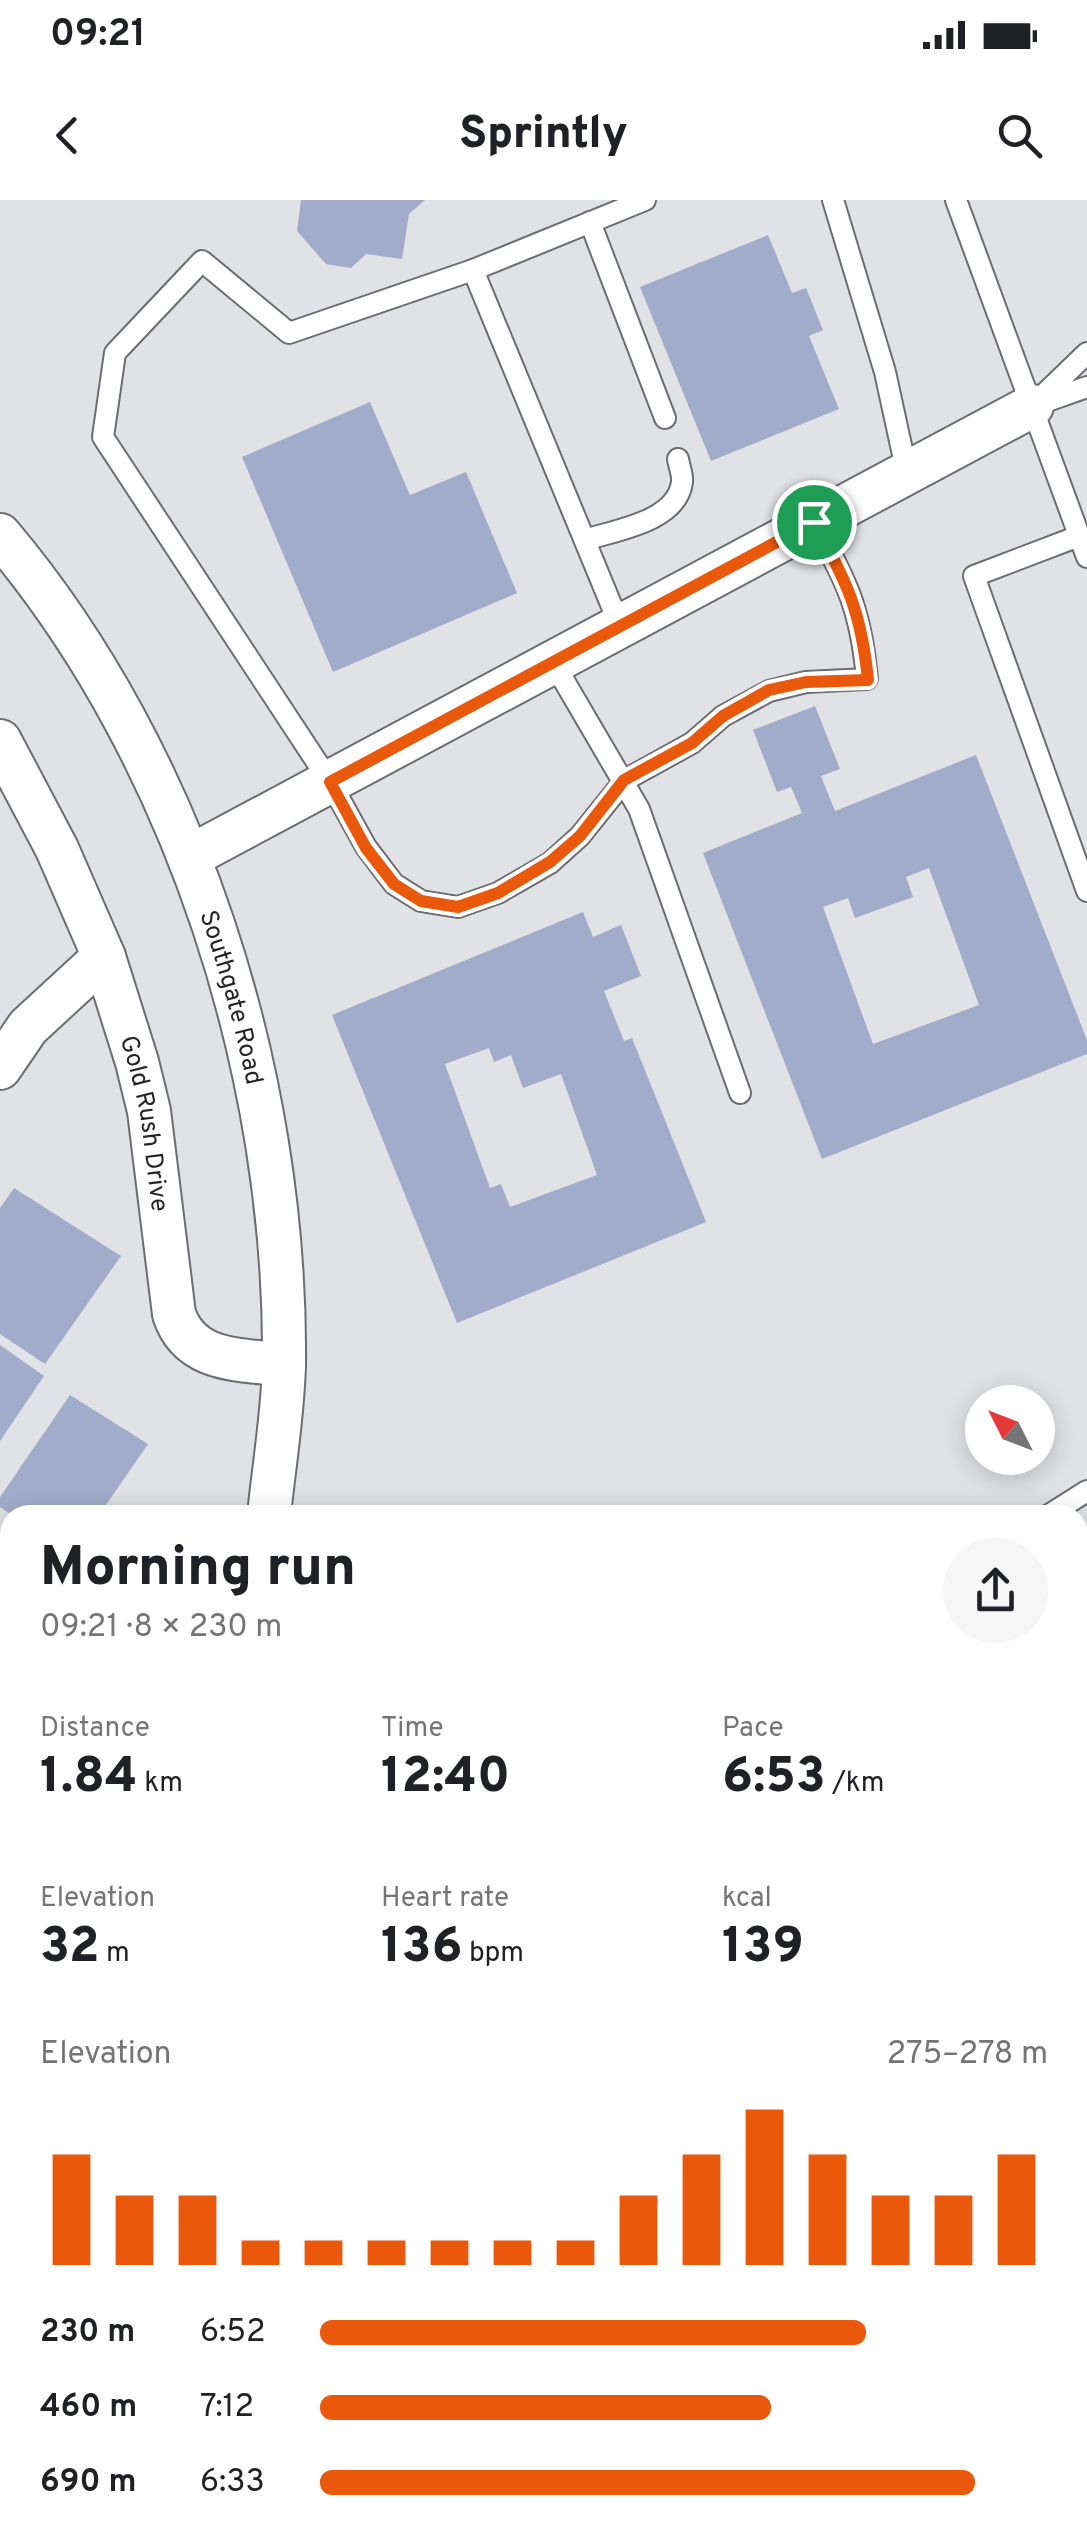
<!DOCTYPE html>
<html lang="en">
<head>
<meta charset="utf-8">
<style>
  :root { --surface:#fff; --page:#f6f6f6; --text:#202124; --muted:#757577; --accent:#ea580c }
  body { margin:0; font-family:Overpass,sans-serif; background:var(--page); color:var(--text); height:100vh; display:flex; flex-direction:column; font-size:38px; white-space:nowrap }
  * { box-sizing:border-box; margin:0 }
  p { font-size:32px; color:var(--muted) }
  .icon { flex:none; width:55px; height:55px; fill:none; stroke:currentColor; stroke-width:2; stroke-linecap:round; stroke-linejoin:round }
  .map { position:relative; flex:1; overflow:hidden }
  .details { position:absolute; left:0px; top:1305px; width:1088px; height:1035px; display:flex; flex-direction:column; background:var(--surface); border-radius:30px 30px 0 0; box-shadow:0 5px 25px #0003 }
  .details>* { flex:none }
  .needle { width:65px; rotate:312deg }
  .fabs { position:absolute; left:965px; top:1185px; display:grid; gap:20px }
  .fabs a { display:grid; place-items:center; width:90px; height:90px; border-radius:50%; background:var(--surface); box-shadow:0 5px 25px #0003; font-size:50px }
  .pin { position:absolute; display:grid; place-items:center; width:85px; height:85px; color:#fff; margin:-42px; border:5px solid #fff; border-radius:50%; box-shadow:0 2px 10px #0007 }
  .round { display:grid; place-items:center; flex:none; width:105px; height:105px; border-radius:52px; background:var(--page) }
  .overview { display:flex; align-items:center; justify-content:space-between; height:170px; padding:0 40px }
  h1 { font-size:55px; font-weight:800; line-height:75px }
  .metrics { display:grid; grid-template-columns:repeat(3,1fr); gap:15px; height:170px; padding:10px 40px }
  .metrics div { display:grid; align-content:center }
  .metrics b { font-size:50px; font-weight:800 }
  .metrics small { font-size:28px; font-weight:400 }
  .metrics p { font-size:28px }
  .chart { height:280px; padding:20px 40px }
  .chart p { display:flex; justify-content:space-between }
  .chart svg { width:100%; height:180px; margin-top:10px; stroke:var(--accent); stroke-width:6 }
  ul { padding:0 40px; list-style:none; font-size:32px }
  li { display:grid; grid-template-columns:160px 120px 1fr; align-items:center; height:75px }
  li i { height:25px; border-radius:12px; background:var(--accent) }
  .status { display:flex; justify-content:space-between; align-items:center; height:70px; padding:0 50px; background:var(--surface); direction:ltr }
  .status svg { height:28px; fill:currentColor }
  header { display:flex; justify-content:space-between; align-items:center; height:130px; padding:0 40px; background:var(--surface); font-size:45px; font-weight:800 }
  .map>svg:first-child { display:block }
</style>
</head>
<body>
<div class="status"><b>09:21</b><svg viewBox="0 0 49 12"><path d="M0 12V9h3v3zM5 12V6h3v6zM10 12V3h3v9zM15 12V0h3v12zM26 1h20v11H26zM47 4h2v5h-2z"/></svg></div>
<header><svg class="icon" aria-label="back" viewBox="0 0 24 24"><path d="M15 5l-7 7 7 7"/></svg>Sprintly<svg class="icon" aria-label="search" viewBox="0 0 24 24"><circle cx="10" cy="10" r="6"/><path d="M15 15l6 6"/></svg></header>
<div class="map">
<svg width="1087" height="2340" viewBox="0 0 1087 2340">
  <rect width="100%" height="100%" fill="#e0e2e5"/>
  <g fill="#a2acca" fill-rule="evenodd">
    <path d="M301 0H425L409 14 402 59 366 54 351 68 326 64 297 31Z"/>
    <path d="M768 35 792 93 806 88 823 130 809 136 839 209 711 261 640 87Z"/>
    <path d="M370 202 410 295 466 272 517 393 333 472 242 257Z"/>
    <path d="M815 506 840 569 821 576 835 611 976 555 1087 840V854L822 959 703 653 802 613 791 587 777 592 753 530ZM929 668 979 805 873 844 823 707 848 698 855 718 913 697 906 677Z"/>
    <path d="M583 712 593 737 621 725 641 776 604 791 624 841 632 838 706 1022 457 1123 332 815ZM489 848 494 862 511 855 523 888 561 874 597 975 510 1007 501 984 490 988 445 864Z"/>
    <path d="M14 988 121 1056 45 1164 0 1134V1008Z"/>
    <path d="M0 1145 44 1176 0 1241Z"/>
    <path d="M70 1195 148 1244 99 1315H12L0 1307V1297Z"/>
    <path d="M10 1483V1610L0 1603V1499Z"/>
    <path d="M0 1658 10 1670V1779L0 1787Z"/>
    <path d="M10 1800V1865L0 1853V1808Z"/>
    <path d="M10 1967V2043L0 2030V1975Z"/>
    <path d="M10 2113V2277L0 2285V2121Z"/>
  </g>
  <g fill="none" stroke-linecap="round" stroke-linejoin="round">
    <g stroke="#6c6d70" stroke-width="24">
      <g id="lane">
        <path d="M833 0 885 172 907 273"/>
        <path d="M956 0 1087 357"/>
        <path d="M590 22 665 218"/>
        <path d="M473 70 289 133 202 61 115 153 103 237 330 582 366 647 394 684 421 701 458 707 498 693 550 663 580 636 625 580 692 543 723 516 769 491 806 482 867 479C861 410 847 382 814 322"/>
        <path d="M1039 204 1087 187"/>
        <path d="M1032 206 1087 153"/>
        <path d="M1079 336 974 376 1087 691"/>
        <path d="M585 340C615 330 677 322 682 282 683 275 679 266 678 259"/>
        <path d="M620 426 473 70 645 0"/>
        <path d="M553 462 639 609 740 893"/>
        <path d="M1049 1315 1087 1291"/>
        <path d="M748 2340 750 2330"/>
        <path d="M941 2340 945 2330"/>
      </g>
    </g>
    <g stroke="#6c6d70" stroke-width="46">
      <g id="street">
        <path id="s1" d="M0 335C187 556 287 877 284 1164 283 1214 274 1265 269 1315"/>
        <path id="s2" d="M0 541 57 649 104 757 137 862 149 911 174 1114C190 1163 240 1159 284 1165"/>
        <path d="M189 657 1032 206"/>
        <path d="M0 868 28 827 104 757"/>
        <path d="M0 1397 10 1404"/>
        <path d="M1078 2267 1087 2266"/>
        <path d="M163 2340 165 2330"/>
      </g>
    </g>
    <use href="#lane" stroke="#fff" stroke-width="20"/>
    <use href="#street" stroke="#fff" stroke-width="42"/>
  </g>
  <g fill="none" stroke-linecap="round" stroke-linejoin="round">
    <g stroke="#fff" stroke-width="20">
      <path id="route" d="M814 322C847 383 861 410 868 480L806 482 769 490 723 516 692 543 624 580 580 636 550 662 498 693 458 707 421 701 394 684 366 648 330 582Z"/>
    </g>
    <use href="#route" stroke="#ea580c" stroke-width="12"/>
  </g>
  <g text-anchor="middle" stroke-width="8" stroke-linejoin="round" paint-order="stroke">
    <g font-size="25" fill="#242526" stroke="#eeeff2">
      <text dy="9" stroke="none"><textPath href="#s1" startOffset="522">Southgate Road</textPath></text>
      <text dy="9" stroke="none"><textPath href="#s2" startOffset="412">Gold Rush Drive</textPath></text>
    </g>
  </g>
</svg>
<div class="fabs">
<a><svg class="needle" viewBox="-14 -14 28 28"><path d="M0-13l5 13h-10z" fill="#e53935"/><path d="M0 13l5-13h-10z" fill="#757577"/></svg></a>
</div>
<div class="pin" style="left:814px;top:322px;background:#1e9e55"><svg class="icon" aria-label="arrive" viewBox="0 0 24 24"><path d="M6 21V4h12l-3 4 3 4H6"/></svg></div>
<section class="details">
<div class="overview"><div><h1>Morning run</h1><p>09:21 · 8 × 230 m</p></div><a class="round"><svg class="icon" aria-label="share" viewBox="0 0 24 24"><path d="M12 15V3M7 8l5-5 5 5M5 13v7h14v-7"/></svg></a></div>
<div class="metrics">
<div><p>Distance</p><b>1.84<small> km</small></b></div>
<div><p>Time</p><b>12:40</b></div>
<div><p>Pace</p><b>6:53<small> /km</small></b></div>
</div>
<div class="metrics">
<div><p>Elevation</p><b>32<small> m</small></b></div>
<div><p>Heart rate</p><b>136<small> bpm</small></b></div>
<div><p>kcal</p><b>139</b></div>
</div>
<div class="chart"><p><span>Elevation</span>275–278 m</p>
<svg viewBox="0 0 160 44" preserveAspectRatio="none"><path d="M5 44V17M15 44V27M25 44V27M35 44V38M45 44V38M55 44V38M65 44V38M75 44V38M85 44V38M95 44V27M105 44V17M115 44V6M125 44V17M135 44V27M145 44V27M155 44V17"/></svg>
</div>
<ul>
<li><b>230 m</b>6:52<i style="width:75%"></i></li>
<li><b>460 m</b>7:12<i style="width:62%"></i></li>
<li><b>690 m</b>6:33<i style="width:90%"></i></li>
</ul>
</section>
</div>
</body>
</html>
